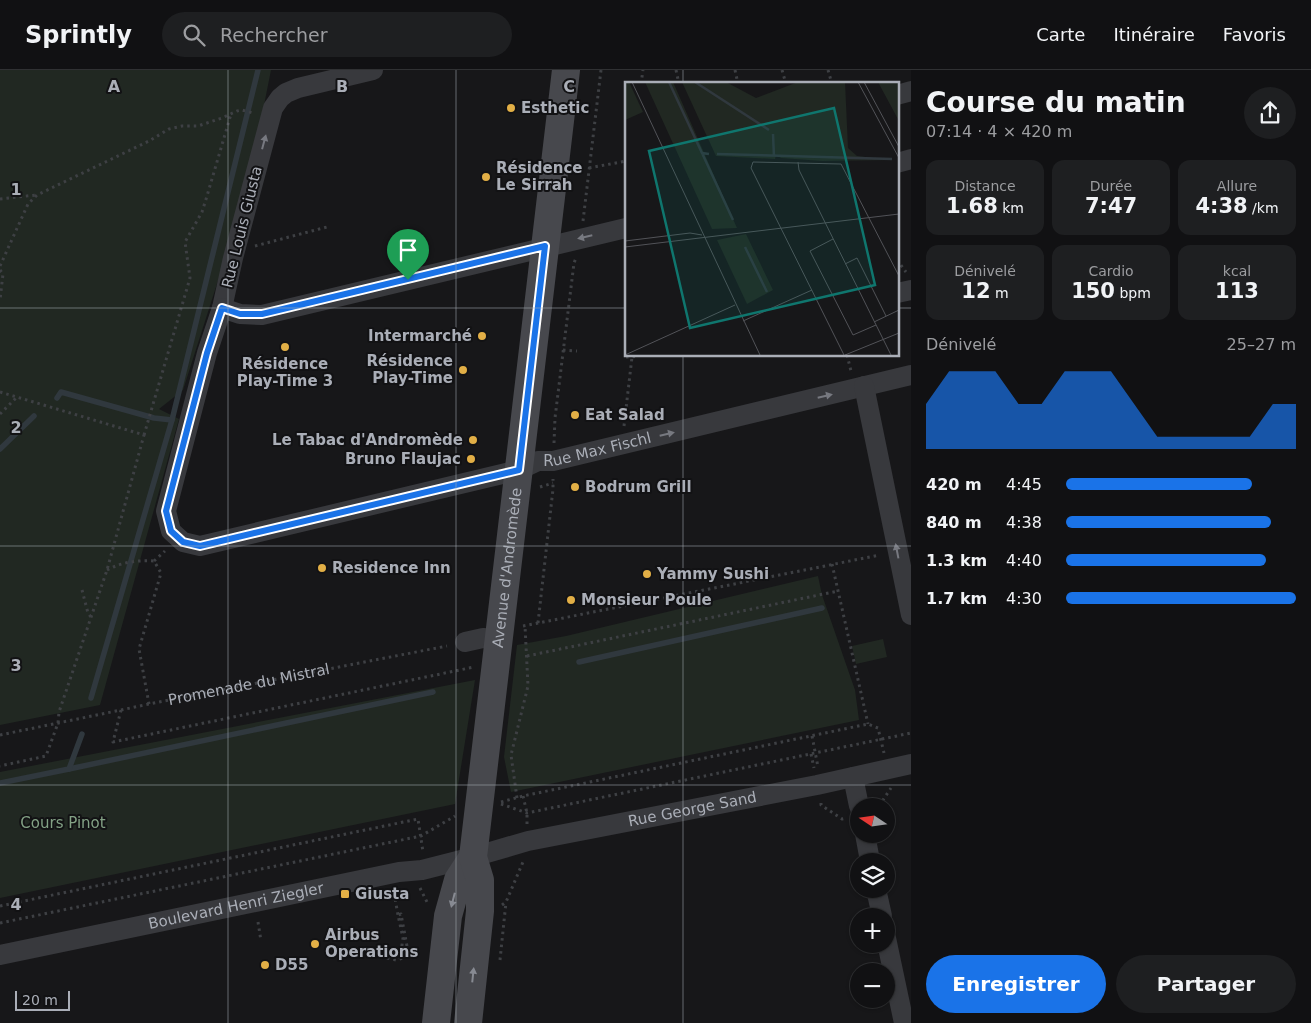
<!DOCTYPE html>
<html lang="fr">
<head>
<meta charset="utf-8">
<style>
  :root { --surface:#111113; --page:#1e1f21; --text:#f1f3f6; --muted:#9c9da0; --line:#303133; --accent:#1a73e8 }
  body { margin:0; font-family:"DejaVu Sans",sans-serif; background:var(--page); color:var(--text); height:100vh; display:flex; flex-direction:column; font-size:19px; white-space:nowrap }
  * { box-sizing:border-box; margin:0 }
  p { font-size:16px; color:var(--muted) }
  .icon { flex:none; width:28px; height:28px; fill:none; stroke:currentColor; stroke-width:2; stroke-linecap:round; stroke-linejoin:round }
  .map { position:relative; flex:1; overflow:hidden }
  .side { display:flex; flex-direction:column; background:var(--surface); width:400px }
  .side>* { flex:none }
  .needle { width:32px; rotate:283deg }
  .tools { position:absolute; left:850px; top:728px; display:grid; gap:10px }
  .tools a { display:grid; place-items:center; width:45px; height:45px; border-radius:50%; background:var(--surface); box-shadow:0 1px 4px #0004,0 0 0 1px var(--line); font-size:25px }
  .scale { position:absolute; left:15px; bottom:12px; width:55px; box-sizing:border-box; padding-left:5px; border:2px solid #aaaeb7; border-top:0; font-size:14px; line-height:18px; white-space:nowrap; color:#aaaeb7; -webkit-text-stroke:4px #121214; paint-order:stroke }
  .pin { position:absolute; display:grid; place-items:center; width:42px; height:42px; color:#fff; margin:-51px -21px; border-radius:50% 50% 50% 0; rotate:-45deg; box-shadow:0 0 5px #0007 }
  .pin .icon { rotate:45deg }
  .round { display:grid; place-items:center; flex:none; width:52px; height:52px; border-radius:26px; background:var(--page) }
  .overview { display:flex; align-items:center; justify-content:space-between; height:85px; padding:0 15px }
  h1 { font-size:28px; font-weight:700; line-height:38px }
  .figures { display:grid; grid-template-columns:repeat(3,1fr); gap:8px; height:85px; padding:5px 15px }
  .figures div { display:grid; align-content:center; border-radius:12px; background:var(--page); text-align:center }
  .figures b { font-size:21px; font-weight:700 }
  .figures small { font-size:14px; font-weight:400 }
  .figures p { font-size:14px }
  .chart { height:140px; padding:10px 15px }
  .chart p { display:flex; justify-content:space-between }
  .chart svg { width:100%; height:90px; margin-top:5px; fill:var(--accent); opacity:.7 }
  .button { display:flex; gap:10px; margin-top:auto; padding:10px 15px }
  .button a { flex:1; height:58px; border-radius:30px; background:var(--accent); color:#fff; font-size:20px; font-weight:700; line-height:58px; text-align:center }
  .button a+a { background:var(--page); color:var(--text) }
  ul { padding:0 15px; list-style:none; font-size:16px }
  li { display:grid; grid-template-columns:80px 60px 1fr; align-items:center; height:38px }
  li i { height:12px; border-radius:6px; background:var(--accent) }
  header { display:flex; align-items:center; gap:30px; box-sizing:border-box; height:70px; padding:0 25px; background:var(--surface); border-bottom:1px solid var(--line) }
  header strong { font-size:24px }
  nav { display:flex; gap:28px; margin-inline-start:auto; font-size:18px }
  .search { width:350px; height:45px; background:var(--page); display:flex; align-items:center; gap:12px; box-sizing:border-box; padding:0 18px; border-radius:28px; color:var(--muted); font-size:19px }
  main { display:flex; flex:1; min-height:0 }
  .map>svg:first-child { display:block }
</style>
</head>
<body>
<header>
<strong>Sprintly</strong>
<div class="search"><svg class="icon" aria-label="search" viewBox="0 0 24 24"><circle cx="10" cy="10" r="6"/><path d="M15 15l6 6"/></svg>Rechercher</div>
<nav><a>Carte</a><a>Itinéraire</a><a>Favoris</a></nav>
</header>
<main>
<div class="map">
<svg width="911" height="953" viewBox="0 0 911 953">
  <rect width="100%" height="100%" fill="#171719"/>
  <g fill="#212822">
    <path d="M0 0H271L247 120 183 320 159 339 179 349 100 635 0 655Z"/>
    <path d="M818 506 822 525 855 620 859 650 511 722 504 687 517 575 566 566Z"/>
    <path d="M883 569 887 587 856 594 852 576Z"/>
    <path d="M475 610 455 734 0 828V702Z"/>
  </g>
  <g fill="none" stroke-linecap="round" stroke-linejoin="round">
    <g stroke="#30383e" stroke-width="5.5">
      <path d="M57 328 61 322 154 348 172 350"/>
      <path d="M0 379 34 346"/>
      <path d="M579 592 822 538"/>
      <path d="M91 628 172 350 258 0"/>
      <path d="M69 699 433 622"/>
      <path d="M0 713 69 699 82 664"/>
    </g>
    <g stroke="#3e4044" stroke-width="3" stroke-dasharray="2.5 4" stroke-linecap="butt">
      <path d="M676 0 679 14"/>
      <path d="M735 0 738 14"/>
      <path d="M782 0 786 14"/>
      <path d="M828 0 832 14"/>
      <path d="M641 14 643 0"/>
      <path d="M589 98 626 91"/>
      <path d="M0 129 36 125"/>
      <path d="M583 151 601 0"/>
      <path d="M255 176 327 157"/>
      <path d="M897 190 906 202"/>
      <path d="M0 196 28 134 37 125 149 71 169 59 182 56H198L222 48 237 41 242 40 253 43"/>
      <path d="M0 200 3 204 0 230"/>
      <path d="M563 280 577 281"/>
      <path d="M847 285 851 301"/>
      <path d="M626 287H632L642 285"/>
      <path d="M0 322 144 365 107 500 59 642 58 653 46 686 0 696"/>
      <path d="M0 344 17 327"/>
      <path d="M624 356 632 287"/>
      <path d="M144 365 190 208 185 172 202 142 207 126 231 44"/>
      <path d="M554 373 555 348 574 193 576 188"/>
      <path d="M540 417 553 413"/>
      <path d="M154 491 165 481"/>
      <path d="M832 494 868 654"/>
      <path d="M107 500C122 492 138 490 154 491L161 503 139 579 149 634"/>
      <path d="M82 520 88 543 91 547"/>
      <path d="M538 553 553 419V409"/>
      <path d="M523 556 880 485"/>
      <path d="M527 586 838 521"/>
      <path d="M121 640 113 672 474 597"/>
      <path id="s1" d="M0 665 121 640 149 634 447 576"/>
      <path d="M812 666 818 697"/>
      <path d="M811 684 814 698"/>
      <path d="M523 726 527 743V754"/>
      <path d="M517 728 511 685 528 616 525 556"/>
      <path d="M501 732 523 726 868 654 878 658 884 683"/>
      <path d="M821 733V735L842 749 846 748"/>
      <path d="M501 734 527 743 911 663"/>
      <path d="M879 736 891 718"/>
      <path d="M420 818 428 834"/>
      <path d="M394 823 398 845"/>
      <path d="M502 835 506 832 523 792"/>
      <path d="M0 836 418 749 423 782"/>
      <path d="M258 852 261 871"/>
      <path d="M0 853 421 766 455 746"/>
      <path d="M387 888 396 890 419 884"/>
      <path d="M400 889 403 868 398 845 401 844 409 887"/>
      <path d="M500 890 506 832"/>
    </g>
    <g stroke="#38393d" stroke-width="20">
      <path id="s2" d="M373 0 298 18 286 23 280 28 273 38 233 188 222 238 207 283 166 441 171 461 183 472 200 476 519 400 538 391H553L911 305"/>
      <path d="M897 25 911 21"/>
      <path d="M897 93 911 89"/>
      <path d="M897 223 911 220"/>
      <path d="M222 238 240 244 262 245 626 158"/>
      <path d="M864 316 911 545"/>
      <path d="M465 572 483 568 499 570"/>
      <path d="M853 707 859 736"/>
      <path d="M865 764 870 791"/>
      <path d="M876 819 882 846"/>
      <path d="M886 868 904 953"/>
      <path id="s3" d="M0 885 399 802 422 800 473 787 528 771 817 715 911 694"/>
    </g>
    <g stroke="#47484d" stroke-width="28">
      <path d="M436 953 448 846 458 810 473 787"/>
      <path id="s4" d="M468 953 480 841V810L473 787 566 0"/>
    </g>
  </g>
  <defs><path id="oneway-solid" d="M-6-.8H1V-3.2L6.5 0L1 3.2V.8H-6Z" transform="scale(1.25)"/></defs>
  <g fill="#777980">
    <use href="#oneway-solid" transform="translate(264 72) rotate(-75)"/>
    <use href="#oneway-solid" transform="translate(585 167) rotate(167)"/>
    <use href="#oneway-solid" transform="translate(825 326) rotate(-13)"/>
    <use href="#oneway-solid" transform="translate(667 364) rotate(-13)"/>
    <use href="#oneway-solid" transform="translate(897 481) rotate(-101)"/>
  </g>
  <g fill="#878a92">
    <use href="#oneway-solid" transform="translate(453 830) rotate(104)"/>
    <use href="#oneway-solid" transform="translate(473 905) rotate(-84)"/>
  </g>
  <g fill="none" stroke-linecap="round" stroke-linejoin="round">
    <g stroke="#fff" stroke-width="10">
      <path id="route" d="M545 176 519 400 200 476 183 472 171 461 166 441 207 283 222 238 240 244H262Z"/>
    </g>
    <use href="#route" stroke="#1a73e8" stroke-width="6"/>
  </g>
  <path fill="none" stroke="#aaaeb7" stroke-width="1" stroke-opacity="0.55" d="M228 0V953M456 0V953M683 0V14M0 238H626M897 238H911M683 285V953M0 476H911M0 715H911"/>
  <g fill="#e2af46" stroke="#121214" stroke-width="2">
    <circle cx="511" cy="38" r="5"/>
    <circle cx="486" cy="107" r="5"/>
    <circle cx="482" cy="266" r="5"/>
    <circle cx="285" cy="277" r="5"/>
    <circle cx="463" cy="300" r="5"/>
    <circle cx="575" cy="345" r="5"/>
    <circle cx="473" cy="370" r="5"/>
    <circle cx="471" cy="389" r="5"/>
    <circle cx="575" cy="417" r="5"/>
    <circle cx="322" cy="498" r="5"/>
    <circle cx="647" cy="504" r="5"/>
    <circle cx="571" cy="530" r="5"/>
    <rect x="340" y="819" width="10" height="10" rx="2.5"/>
    <circle cx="315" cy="874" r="5"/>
    <circle cx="265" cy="895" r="5"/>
  </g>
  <g text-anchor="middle" stroke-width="4" stroke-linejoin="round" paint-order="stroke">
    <g font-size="15" font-weight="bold" fill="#aaaeb7" stroke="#121214" text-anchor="start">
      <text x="521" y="43">Esthetic</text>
      <text x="496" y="103">Résidence<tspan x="496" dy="17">Le Sirrah</tspan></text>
      <text x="472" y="271" text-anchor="end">Intermarché</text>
      <text x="453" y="296" text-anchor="end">Résidence<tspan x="453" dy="17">Play-Time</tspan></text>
      <text x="285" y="299" text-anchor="middle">Résidence<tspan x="285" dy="17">Play-Time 3</tspan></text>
      <text x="585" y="350">Eat Salad</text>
      <text x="463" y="375" text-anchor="end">Le Tabac d'Andromède</text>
      <text x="461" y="394" text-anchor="end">Bruno Flaujac</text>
      <text x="585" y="422">Bodrum Grill</text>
      <text x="332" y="503">Residence Inn</text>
      <text x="657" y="509">Yammy Sushi</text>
      <text x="581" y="535">Monsieur Poule</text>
      <text x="355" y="829">Giusta</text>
      <text x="325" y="870">Airbus<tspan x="325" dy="17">Operations</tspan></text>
      <text x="275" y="900">D55</text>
    </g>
    <g font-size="15" fill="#aaaeb7" stroke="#121214">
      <text transform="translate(242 157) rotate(-76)" y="5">Rue Louis Giusta</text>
      <text dy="5" stroke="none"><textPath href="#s2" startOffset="991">Rue Max Fischl</textPath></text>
      <text dy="5" stroke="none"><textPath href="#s4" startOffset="459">Avenue d'Andromède</textPath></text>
      <text dy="5" stroke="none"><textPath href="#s1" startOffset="254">Promenade du Mistral</textPath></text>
      <text dy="5" stroke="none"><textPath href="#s3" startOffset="708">Rue George Sand</textPath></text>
      <text dy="5" stroke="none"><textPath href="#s3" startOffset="241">Boulevard Henri Ziegler</textPath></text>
    </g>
    <g font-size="15" fill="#83a185" stroke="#121214">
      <text x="63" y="758">Cours Pinot</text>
    </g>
  </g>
  <g transform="translate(625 12)">
    <rect width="274" height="274" fill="#171719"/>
    <path d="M0 0H4L18 30 0 38ZM20 0H48L112 146 87 147ZM57 0H101L131 16 173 0H220L223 66 232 74 266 78 197 79 156 76 151 73 150 77 91 74ZM253 0H274V39ZM121 152 148 208 122 222 92 158Z" fill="#212822"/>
    <path fill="none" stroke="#30383e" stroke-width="2.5" d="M44 0 77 71 84 72M70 0 144 48M148 52 149 75M77 71 108 138M92 72 267 77M120 165 142 210"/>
    <path fill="none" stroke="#525358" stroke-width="1" d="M7 0 135 273M233 0 274 76M239 0 274 65M173 80 174 88 266 273M208 157 185 169 228 253 251 243M0 159 65 151 77 153M0 165 274 132M220 182 232 176 261 234M118 239 187 208M249 240 274 228M0 273 110 223M219 273 126 86 128 80 216 82 274 194M220 273 274 251"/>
    <path fill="#0f766e" fill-opacity="0.15" stroke="#0f766e" stroke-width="2.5" d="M209 26 250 203 65 246 24 69Z"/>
    <rect width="274" height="274" fill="none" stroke="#aaaeb7" stroke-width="2.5"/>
  </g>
  <g font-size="16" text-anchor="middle" font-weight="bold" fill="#aaaeb7" stroke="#121214" stroke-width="4" stroke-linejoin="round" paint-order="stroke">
    <text x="114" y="22">A</text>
    <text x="342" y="22">B</text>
    <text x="569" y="22">C</text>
    <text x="16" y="125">1</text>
    <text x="16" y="363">2</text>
    <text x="16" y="601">3</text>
    <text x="16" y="840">4</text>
  </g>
</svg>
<div class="tools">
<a><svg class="needle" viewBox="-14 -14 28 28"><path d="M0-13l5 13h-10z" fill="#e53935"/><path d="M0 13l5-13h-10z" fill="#9c9da0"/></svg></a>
<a><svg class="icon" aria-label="layers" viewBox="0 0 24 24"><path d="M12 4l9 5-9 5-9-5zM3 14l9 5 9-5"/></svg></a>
<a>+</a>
<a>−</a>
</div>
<div class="scale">20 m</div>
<div class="pin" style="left:408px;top:210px;background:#1e9e55"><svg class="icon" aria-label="arrive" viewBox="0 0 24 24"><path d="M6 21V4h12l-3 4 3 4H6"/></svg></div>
</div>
<section class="side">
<div class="overview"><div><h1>Course du matin</h1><p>07:14 · 4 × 420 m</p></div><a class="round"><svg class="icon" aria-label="share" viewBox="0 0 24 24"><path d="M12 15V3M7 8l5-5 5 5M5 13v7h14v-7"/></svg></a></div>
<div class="figures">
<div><p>Distance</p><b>1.68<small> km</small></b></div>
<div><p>Durée</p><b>7:47</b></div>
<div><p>Allure</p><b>4:38<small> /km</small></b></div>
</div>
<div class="figures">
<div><p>Dénivelé</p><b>12<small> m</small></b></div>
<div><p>Cardio</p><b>150<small> bpm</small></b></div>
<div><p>kcal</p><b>113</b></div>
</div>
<div class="chart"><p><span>Dénivelé</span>25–27 m</p>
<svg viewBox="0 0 160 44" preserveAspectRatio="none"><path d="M0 44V22L10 6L20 6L30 6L40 22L50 22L60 6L70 6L80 6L90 22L100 38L110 38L120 38L130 38L140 38L150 22L160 22V44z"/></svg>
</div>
<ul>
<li><b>420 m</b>4:45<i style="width:81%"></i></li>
<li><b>840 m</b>4:38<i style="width:89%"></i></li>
<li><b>1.3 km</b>4:40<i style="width:87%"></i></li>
<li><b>1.7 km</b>4:30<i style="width:100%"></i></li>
</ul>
<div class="button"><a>Enregistrer</a><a>Partager</a></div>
</section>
</main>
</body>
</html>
